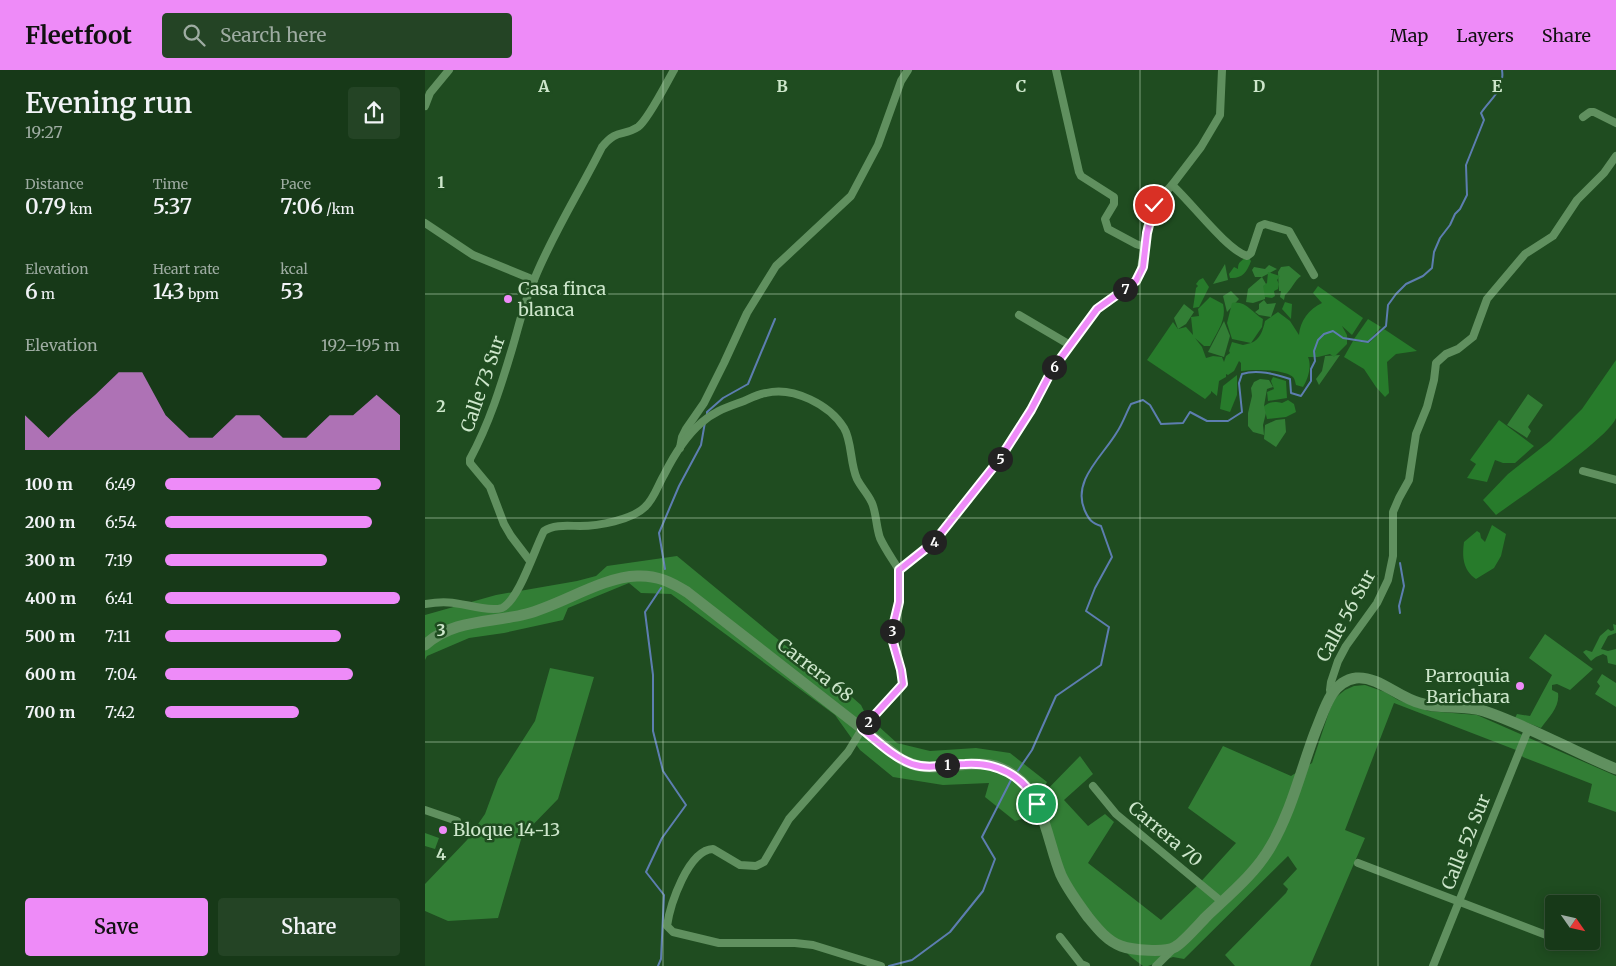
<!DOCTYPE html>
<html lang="en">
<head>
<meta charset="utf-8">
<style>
  :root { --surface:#173918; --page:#244425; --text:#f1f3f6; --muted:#9eaca2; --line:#365337; --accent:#ee8bf8 }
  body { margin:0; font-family:Merriweather,serif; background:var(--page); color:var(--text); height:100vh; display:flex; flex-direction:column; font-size:19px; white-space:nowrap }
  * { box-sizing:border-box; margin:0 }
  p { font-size:16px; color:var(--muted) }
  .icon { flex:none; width:28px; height:28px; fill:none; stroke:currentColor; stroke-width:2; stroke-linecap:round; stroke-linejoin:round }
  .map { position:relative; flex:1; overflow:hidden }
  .side { display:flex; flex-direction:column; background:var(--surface); width:425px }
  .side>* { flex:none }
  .needle { width:32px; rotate:124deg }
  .fabs { position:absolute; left:1120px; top:825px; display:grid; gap:10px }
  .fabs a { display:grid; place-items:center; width:55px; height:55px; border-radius:5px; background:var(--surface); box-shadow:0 2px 12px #0003,0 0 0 1px var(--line); font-size:25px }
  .pin { position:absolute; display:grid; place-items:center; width:42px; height:42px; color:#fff; margin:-21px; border:2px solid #fff; border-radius:50%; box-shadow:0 1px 5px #0007 }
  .km { position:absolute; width:25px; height:25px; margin:-12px; border-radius:50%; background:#222; color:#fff; font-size:14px; line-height:25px; text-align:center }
  .round { display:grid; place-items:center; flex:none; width:52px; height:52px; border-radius:5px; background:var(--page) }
  .overview { display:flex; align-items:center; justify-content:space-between; height:85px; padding:0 25px }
  h1 { font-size:28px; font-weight:600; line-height:38px }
  .stats { display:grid; grid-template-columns:repeat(3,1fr); gap:8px; height:85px; padding:5px 25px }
  .stats div { display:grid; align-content:center }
  .stats b { font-size:21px; font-weight:600 }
  .stats small { font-size:14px; font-weight:400 }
  .stats p { font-size:14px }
  .chart { height:140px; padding:10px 25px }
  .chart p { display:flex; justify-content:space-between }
  .chart svg { width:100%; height:90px; margin-top:5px; fill:var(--accent); opacity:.7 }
  .cta { display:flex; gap:10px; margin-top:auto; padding:10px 25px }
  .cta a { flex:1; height:58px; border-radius:5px; background:var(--accent); color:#111; font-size:20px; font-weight:600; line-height:58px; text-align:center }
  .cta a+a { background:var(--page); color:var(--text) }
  ul { padding:0 25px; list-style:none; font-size:16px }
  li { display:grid; grid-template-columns:80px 60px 1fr; align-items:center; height:38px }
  li i { height:12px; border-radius:6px; background:var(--accent) }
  header { display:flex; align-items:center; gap:30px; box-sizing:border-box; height:70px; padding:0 25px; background:var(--accent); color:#111 }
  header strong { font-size:24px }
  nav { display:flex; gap:28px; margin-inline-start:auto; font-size:18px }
  .search { width:350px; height:45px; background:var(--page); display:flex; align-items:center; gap:12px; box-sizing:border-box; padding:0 18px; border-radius:5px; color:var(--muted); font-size:19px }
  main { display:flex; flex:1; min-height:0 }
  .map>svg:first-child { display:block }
</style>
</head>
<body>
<header>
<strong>Fleetfoot</strong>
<div class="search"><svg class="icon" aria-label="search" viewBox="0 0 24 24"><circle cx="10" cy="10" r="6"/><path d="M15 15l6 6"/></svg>Search here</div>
<nav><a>Map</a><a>Layers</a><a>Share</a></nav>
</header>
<main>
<section class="side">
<div class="overview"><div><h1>Evening run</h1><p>19:27</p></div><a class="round"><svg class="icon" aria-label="share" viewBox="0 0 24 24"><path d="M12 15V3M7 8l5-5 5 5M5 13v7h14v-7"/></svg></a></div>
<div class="stats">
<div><p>Distance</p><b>0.79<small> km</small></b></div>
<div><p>Time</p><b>5:37</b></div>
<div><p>Pace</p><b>7:06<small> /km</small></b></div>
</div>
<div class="stats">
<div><p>Elevation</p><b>6<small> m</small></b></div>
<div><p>Heart rate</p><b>143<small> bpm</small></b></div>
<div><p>kcal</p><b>53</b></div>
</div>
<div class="chart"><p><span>Elevation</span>192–195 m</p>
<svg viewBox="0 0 160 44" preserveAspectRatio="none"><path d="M0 44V27L10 38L20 27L30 17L40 6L50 6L60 27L70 38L80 38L90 27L100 27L110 38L120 38L130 27L140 27L150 17L160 27V44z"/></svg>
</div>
<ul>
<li><b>100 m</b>6:49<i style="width:92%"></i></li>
<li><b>200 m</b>6:54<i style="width:88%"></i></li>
<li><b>300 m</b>7:19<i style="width:69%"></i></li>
<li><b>400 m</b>6:41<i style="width:100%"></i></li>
<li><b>500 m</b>7:11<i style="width:75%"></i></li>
<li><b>600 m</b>7:04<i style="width:80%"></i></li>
<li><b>700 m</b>7:42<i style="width:57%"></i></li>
</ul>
<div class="cta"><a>Save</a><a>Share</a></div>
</section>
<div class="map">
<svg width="1191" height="896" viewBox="0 0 1191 896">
  <rect width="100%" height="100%" fill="#1f4c20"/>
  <g fill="#327e35">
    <path d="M800 194 803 210 788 214Z"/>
    <path d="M844 195 852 199 837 207 841 214 840 229 828 233 821 232 823 219 837 207H830L827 200 829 197 840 199Z"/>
    <path d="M864 196 876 206C869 211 867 219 860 225L859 230 855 227 856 221H854L853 202 856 197Z"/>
    <path d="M806 221 814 229 802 242 798 226Z"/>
    <path d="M839 230 842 234 851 233 846 247 834 245 830 242 834 239V234Z"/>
    <path d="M759 234 769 242 761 254 753 259 749 248Z"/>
    <path d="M799 251 805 266 799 287 783 282Z"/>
    <path d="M915 285 894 315 891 309 897 301 900 286Z"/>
    <path d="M835 309 844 310 848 317 842 319 839 336 842 339 838 355 839 365 828 362 823 356V343L827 326 826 318 829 312Z"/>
    <path d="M1103 324 1118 335 1103 357 1106 361 1102 368 1082 355Z"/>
    <path d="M860 349 861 362 851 377 839 369 840 355 851 350Z"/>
    <path d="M252 486 372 585 379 597 403 617 420 621 436 635 441 645 472 673 505 681 551 678 585 683 622 712 615 727 655 686 668 704 639 730 663 756 680 744 689 752 663 793 736 850 771 817 811 773 763 738 798 676 866 706 887 693 904 642 910 628 920 620 929 616 940 615 960 622 973 630 1003 641 1052 645 1191 706V742L1163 732 1167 714 1098 687 1091 680 969 633 920 760 940 768 885 896H810L800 885 861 823 863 819 858 814 872 799 863 786 759 889 748 887 723 896H718L706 887 673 854 641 806 613 732 606 746 590 751 560 727 564 713 518 715 468 707 435 680 410 645 246 524 216 523 204 513 143 538 138 550 79 563 44 568 2 586 0 590V545L71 525 152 511 171 506 182 496Z"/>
    <path d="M1188 554 1191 555V563L1183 566 1176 579 1183 581 1191 579V595L1183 593 1182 586 1178 584 1171 587 1166 591 1158 582 1161 580 1167 582 1175 566 1183 559 1186 561 1189 560Z"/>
    <path d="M1120 564 1168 599 1145 620 1132 614 1127 615V620L1133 623C1135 637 1124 647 1116 658L1090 648 1092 644 1105 646 1127 605 1104 588Z"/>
    <path d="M125 598 169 607 133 729 97 766 73 848 23 851 0 841V814L42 770 60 744 73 709 110 651Z"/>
    <path d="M1177 604 1191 613V637L1170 624 1175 616 1172 612Z"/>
    <path d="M0 763 14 768 10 779 0 776Z"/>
  </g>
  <g fill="#277b2b">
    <path d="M821 187 824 188 826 191C822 202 817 209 805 208L804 204 809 197 813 199C813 191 816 192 821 187Z"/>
    <path d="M843 202 855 206 852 210 854 214 853 219 849 221 850 226 847 228 840 227 838 216 842 213Z"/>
    <path d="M778 208 784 217 774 237 768 238 771 218 773 216 771 214 774 210Z"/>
    <path d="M893 216 938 248 927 265 917 256 922 265V274L909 287 905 284 893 287H883C887 296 883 309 878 317L871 315C870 312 870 309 868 307 859 299 828 299 816 301V293L814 291 809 301 803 305 801 304V307L794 311 792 326 786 321V323L780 329 722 290 748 252 753 259 761 257 768 265 766 247 774 246 773 239 785 227 798 234C802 250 792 262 785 276H779L770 268 777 277 781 288 788 286 797 287 799 292 801 286 805 283 804 281 807 272 818 275 826 273 807 269 802 253 807 233C821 230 827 243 838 249L837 257 826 273C835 270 838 260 840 251L853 242 865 251 874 265C875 251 884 239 897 233L888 223Z"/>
    <path d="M860 232 867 234 866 249 857 239Z"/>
    <path d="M943 249 956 257 943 272 929 269Z"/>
    <path d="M959 259 992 281 971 284 962 292 964 323 960 327 951 317 939 299 919 287 928 271 944 273Z"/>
    <path d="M1191 290C1191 301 1191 340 1191 348 1183 369 1094 428 1071 445L1058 430 1083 404 1125 371 1157 339Z"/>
    <path d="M812 305V325L805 342 795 339 798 316Z"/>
    <path d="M848 307 861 311 862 328 843 331 842 322 849 319 846 311Z"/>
    <path d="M863 330 869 334 871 342 861 347 842 349 839 336C845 332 849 331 857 333Z"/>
    <path d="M1074 350 1109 376 1090 393H1078L1070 390 1062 412 1042 408 1051 394 1045 390Z"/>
    <path d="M1067 455 1081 464 1076 486 1069 498 1051 509C1038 500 1037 487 1039 472L1052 461 1055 463 1056 468 1060 472Z"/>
  </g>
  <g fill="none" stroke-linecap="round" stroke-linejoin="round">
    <g stroke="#5d7eb0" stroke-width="2">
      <path d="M282 345V342L298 328 323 314 350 249"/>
      <path d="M975 493 979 516 974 536 975 543"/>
      <path d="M240 499 234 463 254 416 276 375 280 352"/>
      <path d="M592 702 607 680 631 626 676 595 684 557 661 541 670 518 687 487 676 456C667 453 664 450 660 441 646 411 678 386 692 362 698 353 701 343 706 334L718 330 725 335 736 354 758 353 765 342 782 351H803L817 342 814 313 817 304C832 299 850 304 865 309L866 323 876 326 886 311V299L890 291 889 281 893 270 899 264 908 261 918 268 943 272 961 256 963 235 971 224 981 214 998 206 1007 198 1009 182 1015 168 1025 155 1030 144 1035 139 1042 125 1041 95 1059 50 1056 43C1066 28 1080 20 1077 0"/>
      <path d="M233 896 236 889 239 825 221 802 237 768 261 735 238 701 228 661V605L220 542 236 518"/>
      <path d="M464 896 487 890 525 862 558 821 570 789 557 767 586 710"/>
    </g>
    <g stroke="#60905f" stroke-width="8">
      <path d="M631 0 654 102 656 106 689 127V134L680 149 683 159 711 174 720 177"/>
      <path d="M0 36 5 23 24 0"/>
      <path d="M1158 47 1165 42H1169L1191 53"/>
      <path d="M747 115C766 132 801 179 822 186L826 183 835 156 840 154 864 161 889 205"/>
      <path d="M0 153 48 185 109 210"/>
      <path d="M594 245 645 275"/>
      <path d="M255 378 257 367 261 359 279 333 299 293 322 243 351 196 426 126 453 75 476 11 483 0"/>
      <path d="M1158 401 1191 410"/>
      <path d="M105 491 86 466 79 454 65 417 45 393V389C64 354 76 316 87 279 94 256 99 232 109 210 127 165 155 121 177 77 192 58 198 67 213 57 223 50 242 12 249 0"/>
      <path d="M474 500 509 472 574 390 606 340 627 300 672 239 711 211 715 205 724 147 729 135 747 115 776 77 795 45 797 0"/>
      <path d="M0 534C25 530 33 534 57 538 63 539 71 540 77 538 94 530 110 478 119 461 129 454 144 456 155 456 173 456 207 450 220 437 229 429 233 415 239 405 248 387 261 366 276 353 289 341 303 337 319 331 326 328 333 324 341 323 368 316 405 335 419 358 427 371 425 394 432 409 436 417 442 423 446 431 451 439 451 457 455 468 460 479 468 490 474 500"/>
      <path d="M906 624 905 620 906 612 913 591 921 576 952 533 963 510 968 486V442L974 428 984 410 991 364 1002 337 1009 310 1011 293 1021 284 1033 279 1048 267 1062 229 1100 184 1128 166 1152 130 1179 103 1191 86"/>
      <path d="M668 716 691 744 797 832"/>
      <path d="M0 740 32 751"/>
      <path d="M933 793 1129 868"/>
      <path d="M635 867 656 894 661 896"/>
      <path d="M456 896 388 875 370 873H294L248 862 242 856C245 835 263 780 288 779L315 795 331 796 339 792 364 749 423 682 437 659 475 619 478 614V609L466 565 474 532V500"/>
      <path d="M731 896 749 878"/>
      <path d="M1008 896 1103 660"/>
    </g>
    <path stroke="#60905f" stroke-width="11" d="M0 575C28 549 66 553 101 544 136 535 177 507 212 506 232 505 246 512 262 522L476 689C482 692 488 695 495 696 531 702 561 680 595 710 619 730 624 777 636 805 643 820 653 833 663 847 672 858 682 871 696 876 707 880 740 883 750 877 758 873 775 853 782 846 804 825 831 803 846 776 867 740 876 699 891 660 896 648 900 635 907 624 912 616 921 609 931 608 954 606 972 627 995 633 1015 640 1038 634 1059 641 1104 656 1147 681 1191 699"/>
  </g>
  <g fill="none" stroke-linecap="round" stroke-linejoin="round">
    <g stroke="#fff" stroke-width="10">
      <path id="route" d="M612 734C599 705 571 692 540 694 523 694 504 700 487 694 468 687 452 671 437 659L478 614 476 600 466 565 474 532V500L509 472 574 390 606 340 627 300 672 239 711 211 718 197 722 163 729 135"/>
    </g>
    <use href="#route" stroke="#ee8bf8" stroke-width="6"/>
  </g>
  <path fill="none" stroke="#cde6cb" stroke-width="1" stroke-opacity="0.55" d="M238 0V896M476 0V896M715 0V896M953 0V896M0 224H1191M0 448H1191M0 672H1191"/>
  <g fill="#ee8bf8" stroke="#1f4c20" stroke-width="2">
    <circle cx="83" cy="229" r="5"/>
    <circle cx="1095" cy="616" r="5"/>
    <circle cx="18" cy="760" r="5"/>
  </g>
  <g text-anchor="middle" stroke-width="5" stroke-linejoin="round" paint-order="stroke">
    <g font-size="18" fill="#cde6cb" stroke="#1f4c20" text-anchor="start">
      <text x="93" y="225">Casa finca<tspan x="93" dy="21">blanca</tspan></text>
      <text x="1085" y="612" text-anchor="end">Parroquia<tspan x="1085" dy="21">Barichara</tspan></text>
      <text x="28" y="766">Bloque 14-13</text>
    </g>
    <g font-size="18" fill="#cde6cb" stroke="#1f4c20">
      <text transform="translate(58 314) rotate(-71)" y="6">Calle 73 Sur</text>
      <text transform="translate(921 546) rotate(-61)" y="6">Calle 56 Sur</text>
      <text transform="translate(390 600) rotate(38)" y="6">Carrera 68</text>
      <text transform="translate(740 764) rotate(40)" y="6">Carrera 70</text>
      <text transform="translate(1041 772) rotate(-68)" y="6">Calle 52 Sur</text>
    </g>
  </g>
  <g font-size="16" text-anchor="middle" font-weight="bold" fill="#cde6cb" stroke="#1f4c20" stroke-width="5" stroke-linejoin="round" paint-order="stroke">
    <text x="119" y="22">A</text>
    <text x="357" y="22">B</text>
    <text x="596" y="22">C</text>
    <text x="834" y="22">D</text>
    <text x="1072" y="22">E</text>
    <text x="16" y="118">1</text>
    <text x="16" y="342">2</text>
    <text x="16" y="566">3</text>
    <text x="16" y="790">4</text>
  </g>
</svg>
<div class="fabs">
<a><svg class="needle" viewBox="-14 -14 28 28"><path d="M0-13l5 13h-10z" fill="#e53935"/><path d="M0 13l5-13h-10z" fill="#9eaca2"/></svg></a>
</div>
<div class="pin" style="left:612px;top:734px;background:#1e9e55"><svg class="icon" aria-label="arrive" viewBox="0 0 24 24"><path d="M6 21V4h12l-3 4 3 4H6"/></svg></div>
<div class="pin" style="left:729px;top:135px;background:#d93025"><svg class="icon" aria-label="check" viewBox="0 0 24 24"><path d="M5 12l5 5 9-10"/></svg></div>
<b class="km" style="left:522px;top:695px">1</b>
<b class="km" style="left:443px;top:652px">2</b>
<b class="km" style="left:467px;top:561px">3</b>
<b class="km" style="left:509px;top:472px">4</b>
<b class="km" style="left:575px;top:389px">5</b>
<b class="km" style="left:629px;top:297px">6</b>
<b class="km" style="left:700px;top:219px">7</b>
</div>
</main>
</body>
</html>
